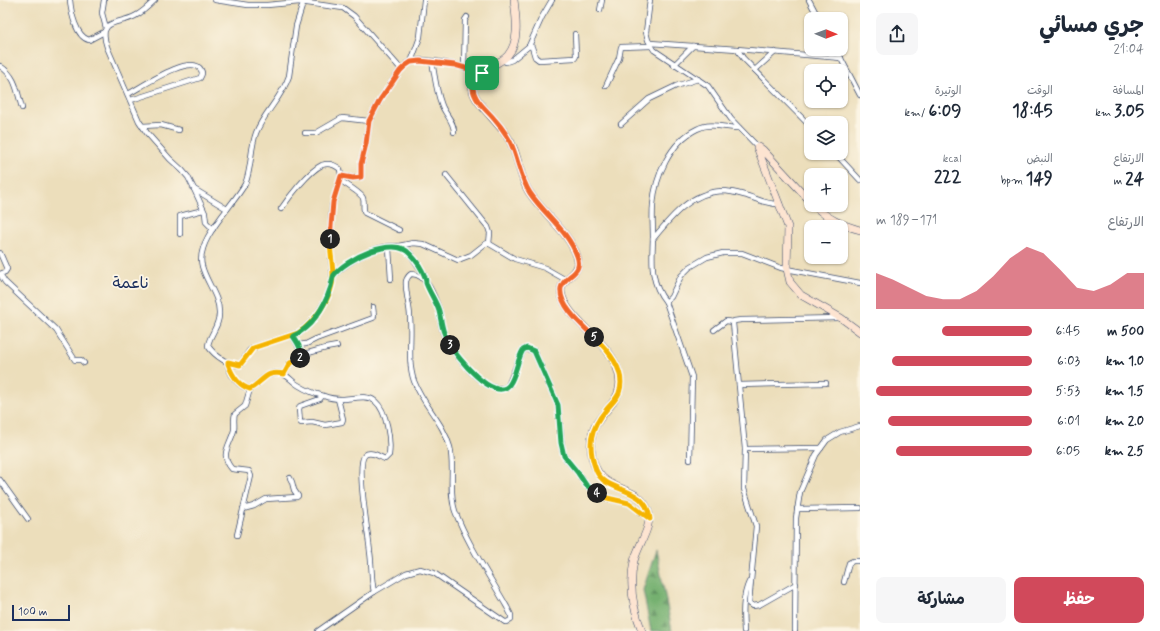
<!DOCTYPE html>
<html lang="ar">
<head>
<meta charset="utf-8">
<style>
  :root { --surface:#fff; --page:#f6f6f7; --text:#1f2937; --muted:#747a83; --accent:#d1495b }
  body { margin:0; font-family:Mynerve,"Playpen Sans Arabic",sans-serif; background:var(--page); color:var(--text); direction:rtl; height:100vh; display:flex; flex-direction:column; font-size:15px; white-space:nowrap }
  * { box-sizing:border-box; margin:0 }
  p { font-size:13px; color:var(--muted) }
  .icon { flex:none; width:22px; height:22px; fill:none; stroke:currentColor; stroke-width:2; stroke-linecap:round; stroke-linejoin:round }
  .map { position:relative; flex:1; overflow:hidden; direction:ltr }
  .drawer { display:flex; flex-direction:column; background:var(--surface); width:300px }
  .drawer>* { flex:none }
  .needle { width:26px; rotate:91deg }
  .tools { position:absolute; left:804px; top:12px; display:grid; gap:8px }
  .tools a { display:grid; place-items:center; width:44px; height:44px; border-radius:8px; background:var(--surface); box-shadow:0 1px 3px #0004; font-size:20px }
  .scale { position:absolute; left:12px; bottom:10px; width:58px; box-sizing:border-box; padding-left:4px; border:2px solid #1b2f5e; border-top:0; font-size:11px; line-height:14px; white-space:nowrap; color:#1b2f5e; -webkit-text-stroke:3px #fcf5e5; paint-order:stroke }
  .pin { position:absolute; display:grid; place-items:center; width:34px; height:34px; color:#fff; margin:-17px; border-radius:8px; box-shadow:0 2px 6px #0006 }
  .km { position:absolute; width:20px; height:20px; margin:-10px; border-radius:50%; background:#222; color:#fff; font-size:11px; line-height:20px; text-align:center }
  .round { display:grid; place-items:center; flex:none; width:42px; height:42px; border-radius:8px; background:var(--page) }
  .summary { display:flex; align-items:center; justify-content:space-between; height:68px; padding:0 16px }
  h1 { font-size:22px; font-weight:700; line-height:30px }
  .figures { display:grid; grid-template-columns:repeat(3,1fr); gap:6px; height:68px; padding:4px 16px }
  .figures div { display:grid; align-content:center }
  .figures b { font-size:17px; font-weight:700 }
  .figures small { font-size:11px; font-weight:400 }
  .figures p { font-size:11px }
  .chart { height:112px; padding:8px 16px }
  .chart p { display:flex; justify-content:space-between }
  .chart svg { width:100%; height:72px; margin-top:4px; fill:var(--accent); opacity:.7 }
  .primary-button { display:flex; gap:8px; margin-top:auto; padding:8px 16px }
  .primary-button a { flex:1; height:46px; border-radius:8px; background:var(--accent); color:#fff; font-size:16px; font-weight:700; line-height:46px; text-align:center }
  .primary-button a+a { background:var(--page); color:var(--text) }
  ul { padding:0 16px; list-style:none; font-size:13px }
  li { display:grid; grid-template-columns:64px 48px 1fr; align-items:center; height:30px }
  li i { height:10px; border-radius:5px; background:var(--accent) }
  main { display:flex; flex:1; min-height:0 }
  .map>svg:first-child { display:block }
</style>
</head>
<body>
<main>
<section class="drawer">
<div class="summary"><div><h1>جري مسائي</h1><p>21:04</p></div><a class="round"><svg class="icon" aria-label="share" viewBox="0 0 24 24"><path d="M12 15V3M7 8l5-5 5 5M5 13v7h14v-7"/></svg></a></div>
<div class="figures">
<div><p>المسافة</p><b>3.05<small> km</small></b></div>
<div><p>الوقت</p><b>18:45</b></div>
<div><p>الوتيرة</p><b>6:09<small> /km</small></b></div>
</div>
<div class="figures">
<div><p>الارتفاع</p><b>24<small> m</small></b></div>
<div><p>النبض</p><b>149<small> bpm</small></b></div>
<div><p>kcal</p><b>222</b></div>
</div>
<div class="chart"><p><span>الارتفاع</span>171–189 m</p>
<svg viewBox="0 0 160 44" preserveAspectRatio="none"><path d="M0 44V22L10 26L20 31L30 36L40 38L50 38L60 33L70 24L80 13L90 6L100 10L110 20L120 31L130 33L140 29L150 22L160 22V44z"/></svg>
</div>
<ul>
<li><b>500 m</b>6:45<i style="width:58%"></i></li>
<li><b>1.0 km</b>6:03<i style="width:90%"></i></li>
<li><b>1.5 km</b>5:53<i style="width:100%"></i></li>
<li><b>2.0 km</b>6:01<i style="width:92%"></i></li>
<li><b>2.5 km</b>6:05<i style="width:87%"></i></li>
</ul>
<div class="primary-button"><a>حفظ</a><a>مشاركة</a></div>
</section>
<div class="map">
<svg width="860" height="631" viewBox="0 0 860 631">
  <defs>
    <pattern id="forest-firs" width="22" height="20" patternUnits="userSpaceOnUse"><rect width="22" height="20" fill="#74b070"/><path d="M5 1l3.5 6h-7zM16 11l3.5 6h-7z" fill="#5e905f"/></pattern>
  </defs>
  <rect width="100%" height="100%" fill="#fcf5e5"/>
  <filter id="ink" filterUnits="userSpaceOnUse"><feTurbulence type="fractalNoise" baseFrequency=".025" numOctaves="2"/><feDisplacementMap in="SourceGraphic" scale="8" xChannelSelector="R" yChannelSelector="G"/><feConvolveMatrix kernelMatrix="1 2 1 2 8 2 1 2 1" color-interpolation-filters="sRGB"/></filter>
  <filter id="wash" filterUnits="userSpaceOnUse"><feTurbulence type="fractalNoise" baseFrequency=".012" numOctaves="4" result="noise"/><feDisplacementMap in="SourceGraphic" scale="16" xChannelSelector="R" yChannelSelector="G"/><feGaussianBlur stdDeviation="0.9" result="paint"/><feColorMatrix in="noise" values="0 0 0 0 0 0 0 0 0 0 0 0 0 0 0 0 0 1.4 0 .05"/><feComposite in="paint" operator="in"/></filter>
  <g filter="url(#wash)">
    <rect width="100%" height="100%" fill="#ecdebb"/>
    <path fill="url(#forest-firs)" stroke="#487067" d="M656 550 672 631H651L650 626 643 590Z"/>
  </g>
  <g filter="url(#ink)">
    <g fill="none" stroke-linecap="round" stroke-linejoin="round">
      <g stroke="#3a496c" stroke-width="6">
        <g id="street">
          <path d="M70 0C71 12 76 37 89 40L104 32"/>
          <path d="M104 0 102 13 106 28"/>
          <path d="M155 0C149 6 143 12 135 16 118 25 97 18 107 47L139 121 147 133 170 159 182 170 188 177 194 189 227 209"/>
          <path d="M215 0 248 5H267L300 2 343 8 354 16 401 69 380 100 369 121 366 144 361 165V177L353 178 341 176"/>
          <path d="M650 0 646 32 648 40 654 50 708 86 731 119 758 147"/>
          <path d="M809 0 819 19"/>
          <path d="M600 10 602 0"/>
          <path d="M650 43 737 49 743 58 811 127"/>
          <path d="M529 46 542 17 552 0"/>
          <path d="M737 49 841 58"/>
          <path d="M836 49 860 95"/>
          <path d="M502 60 506 62 512 60 529 46 532 47 535 57 539 60 575 58 576 56 575 34"/>
          <path d="M411 62 420 37 424 0"/>
          <path d="M432 62C435 76 436 90 441 103 444 114 454 120 454 132"/>
          <path d="M674 65 693 46"/>
          <path d="M0 66C16 76 17 91 22 108"/>
          <path d="M464 68 465 20 467 17"/>
          <path d="M401 69C405 65 409 62 414 61 429 58 467 67 481 73"/>
          <path d="M755 70 775 52"/>
          <path d="M606 86 619 58 621 47 651 46"/>
          <path d="M128 94C140 88 192 52 201 70 203 73 202 75 200 78L131 100"/>
          <path d="M621 124 649 99 676 86 698 79"/>
          <path d="M142 126 161 125 179 130"/>
          <path d="M305 133H316L342 118 369 121"/>
          <path d="M835 153 860 180"/>
          <path d="M446 175 488 227 490 233 489 244"/>
          <path d="M340 180C345 184 361 193 363 198 365 203 362 208 365 213L399 230"/>
          <path d="M194 189 205 213 206 222 213 229"/>
          <path d="M281 209C289 197 309 171 322 165 328 163 335 165 340 169L341 176 332 206 330 242 333 280 327 298 315 318 300 332 253 348 249 351 241 364C231 368 214 355 208 346 209 335 220 326 219 312 219 296 206 282 202 266 195 240 233 206 245 184 252 168 250 149 256 133 264 112 282 98 289 76L296 26 304 0"/>
          <path d="M180 234V216L203 210"/>
          <path d="M653 239C671 217 691 192 722 191 729 191 737 193 744 195 756 198 766 205 780 204"/>
          <path d="M394 247 413 243 423 244 458 260 471 255 485 244 488 243 515 259 545 268 566 280"/>
          <path d="M389 248 391 279"/>
          <path d="M0 253 7 269 5 272 0 274"/>
          <path d="M0 274 5 282 56 330 75 360H81L84 363"/>
          <path d="M333 276C347 261 389 235 409 252L424 274 426 283"/>
          <path d="M666 302 671 297 681 276 690 267 707 257 723 253H742L781 268 860 283"/>
          <path d="M714 330 726 321 733 322"/>
          <path d="M298 345 306 344 316 339 373 318 374 316 373 307"/>
          <path d="M301 355 326 348 337 346"/>
          <path d="M228 362C228 373 240 390 252 388 261 381 266 373 278 373 287 373 291 381 298 385 306 390 315 394 324 396 329 398 336 399 342 399 352 399 366 394 375 401 387 411 391 440 389 455L385 459C380 457 371 450 365 455 355 463 369 537 370 552 372 565 371 579 374 592"/>
          <path d="M284 374 290 363 300 358 301 356 298 345 293 336"/>
          <path d="M739 385 826 383"/>
          <path d="M322 396 320 399 300 406 299 409 300 422 301 423 312 422 325 425 342 422 343 419 338 399"/>
          <path d="M745 449 821 448"/>
          <path d="M690 460 692 377 666 302C650 283 652 261 653 238 653 227 652 216 653 205 655 177 670 142 697 129 711 122 724 128 739 128"/>
          <path d="M0 480 28 519"/>
          <path d="M243 509 254 506 266 499 297 497 298 496 294 490 292 482 290 478"/>
          <path d="M797 509 860 508"/>
          <path d="M237 535 251 476 249 471 232 469C219 454 230 446 234 430 235 424 233 419 235 414L245 406 250 389"/>
          <path d="M844 582 849 563 853 561H860"/>
          <path d="M796 584 759 605 753 606 749 603 756 526 744 489 745 449 733 323 734 321 741 320 839 318"/>
          <path d="M318 631 374 592 406 573 420 569 434 573 505 622H507L511 620V615L507 607C489 575 468 545 455 511 448 490 455 468 450 447 443 422 423 405 414 381 407 361 412 338 410 317 410 306 405 293 406 281 407 278 408 276 411 274 427 273 435 298 439 310 441 319 441 329 445 337 453 353 487 399 508 386L523 350 527 349 534 351 558 405 562 449 566 459 578 473 585 484 592 490 603 497 629 503 649 518"/>
          <path d="M744 631C743 615 742 597 749 582"/>
          <path d="M795 631 796 518 800 492 816 455 827 440 840 432 860 426"/>
        </g>
      </g>
      <g stroke="#3a496c" stroke-width="8">
        <g id="secondary">
          <path d="M514 0C516 17 520 41 508 55 501 65 469 71 473 91 476 104 499 123 507 136 519 152 518 175 529 192 543 213 564 228 575 251 589 281 549 273 565 303 578 328 607 341 617 368 631 408 588 409 591 449 595 498 638 480 648 511 653 526 638 545 634 561 629 584 633 609 642 631"/>
          <path d="M811 202 763 150 759 147H757L788 227 787 269 790 282 801 295 841 318 860 332"/>
          <path d="M814 205C827 219 842 225 860 230"/>
        </g>
      </g>
      <use href="#street" stroke="#fff" stroke-width="4.5"/>
      <use href="#secondary" stroke="#fde4d1" stroke-width="7"/>
    </g>
  </g>
  <g fill="none" stroke-linecap="round" stroke-linejoin="round" filter="url(#ink)">
    <g stroke="#fff" stroke-width="8">
      <path id="split-1" d="M330 239 333 202 341 176 353 178 361 177V164L366 144 369 121 380 100 400 71 405 66 411 62 420 61 455 65 482 73"/>
    </g>
    <g stroke="#fff" stroke-width="8">
      <path id="split-2" d="M300 358 290 363 284 374C265 370 264 381 250 389 239 386 232 375 228 364V362L240 365 253 348 298 333C314 323 333 296 333 277 333 264 330 252 330 239"/>
    </g>
    <g stroke="#fff" stroke-width="8">
      <path id="split-3" d="M300 358C303 350 297 342 293 336 311 328 324 308 330 289 332 285 332 278 334 275 346 259 394 235 410 254 416 260 422 269 425 277 426 279 426 281 426 283 429 292 436 301 439 311 442 324 442 333 450 345"/>
    </g>
    <g stroke="#fff" stroke-width="8">
      <path id="split-4" d="M450 345C457 357 494 403 509 385 516 376 517 360 523 350L527 348 534 351 558 405 561 443 564 456 578 473 586 485 597 493"/>
    </g>
    <g stroke="#fff" stroke-width="8">
      <path id="split-5" d="M594 337C608 350 627 372 619 393 616 400 610 405 606 410 590 429 587 446 596 470 606 495 646 484 650 519L629 503 603 497 597 493"/>
    </g>
    <g stroke="#fff" stroke-width="8">
      <path id="split-6" d="M482 73C478 77 473 82 473 88 474 101 488 111 495 120 504 130 510 139 514 151 519 165 522 181 530 193 545 215 568 231 577 256 584 275 564 274 561 288 558 305 583 326 594 337"/>
    </g>
    <use href="#split-1" stroke="#f0652b" stroke-width="5"/>
    <use href="#split-2" stroke="#f5b400" stroke-width="5"/>
    <use href="#split-3" stroke="#22a559" stroke-width="5"/>
    <use href="#split-4" stroke="#22a559" stroke-width="5"/>
    <use href="#split-5" stroke="#f5b400" stroke-width="5"/>
    <use href="#split-6" stroke="#f0652b" stroke-width="5"/>
  </g>
  <g text-anchor="middle" stroke-width="3.5" stroke-linejoin="round" paint-order="stroke">
    <g font-size="16" fill="#1b2f5e" stroke="#fcf5e5">
      <text x="131" y="288">ناعمة</text>
    </g>
  </g>
</svg>
<div class="tools">
<a><svg class="needle" viewBox="-14 -14 28 28"><path d="M0-13l5 13h-10z" fill="#e53935"/><path d="M0 13l5-13h-10z" fill="#747a83"/></svg></a>
<a><svg class="icon" aria-label="locate" viewBox="0 0 24 24"><circle cx="12" cy="12" r="6"/><path d="M12 2v4M12 18v4M2 12h4M18 12h4"/></svg></a>
<a><svg class="icon" aria-label="layers" viewBox="0 0 24 24"><path d="M12 4l9 5-9 5-9-5zM3 14l9 5 9-5"/></svg></a>
<a>+</a>
<a>−</a>
</div>
<div class="scale">100 m</div>
<div class="pin" style="left:482px;top:73px;background:#1e9e55"><svg class="icon" aria-label="arrive" viewBox="0 0 24 24"><path d="M6 21V4h12l-3 4 3 4H6"/></svg></div>
<b class="km" style="left:330px;top:239px">1</b>
<b class="km" style="left:300px;top:358px">2</b>
<b class="km" style="left:450px;top:345px">3</b>
<b class="km" style="left:597px;top:493px">4</b>
<b class="km" style="left:594px;top:337px">5</b>
</div>
</main>
</body>
</html>
